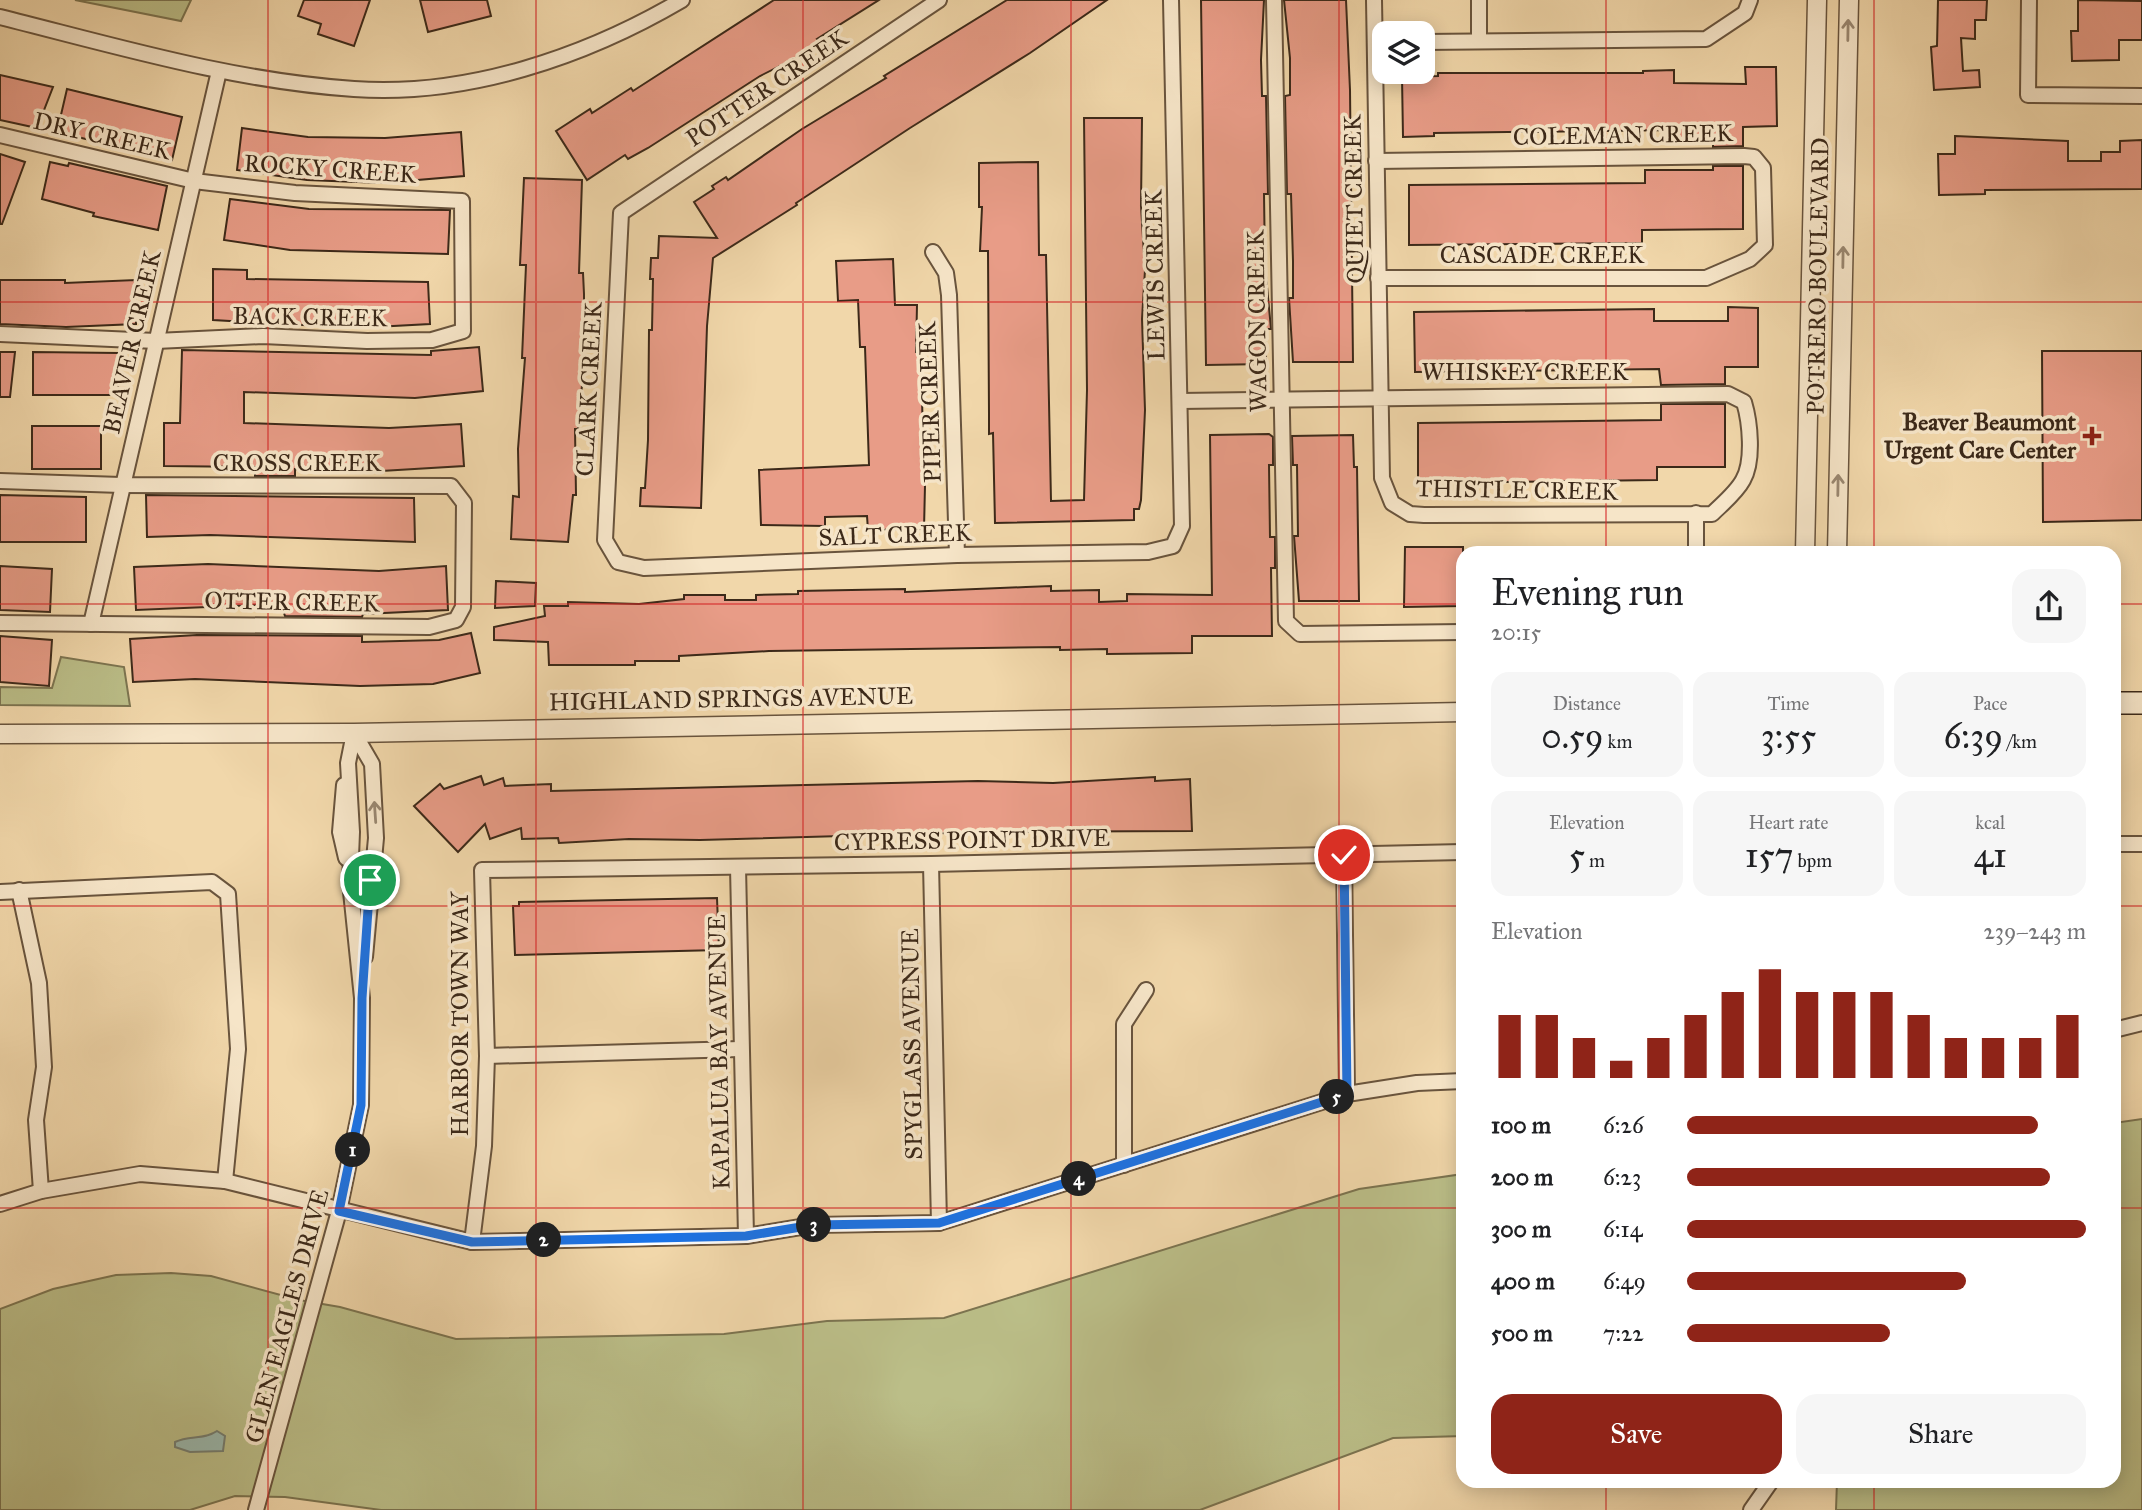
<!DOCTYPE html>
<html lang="en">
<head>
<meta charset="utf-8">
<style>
  :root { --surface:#fff; --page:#f6f6f6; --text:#202124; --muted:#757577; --accent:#8f2418 }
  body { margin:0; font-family:"IM FELL Great Primer",serif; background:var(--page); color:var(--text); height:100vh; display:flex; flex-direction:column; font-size:26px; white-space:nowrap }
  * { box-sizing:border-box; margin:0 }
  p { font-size:23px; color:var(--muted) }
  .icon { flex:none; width:38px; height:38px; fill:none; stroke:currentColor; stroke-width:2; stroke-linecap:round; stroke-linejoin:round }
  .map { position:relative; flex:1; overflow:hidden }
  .sheet { position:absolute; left:1456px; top:546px; width:665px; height:942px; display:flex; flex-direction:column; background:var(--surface); border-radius:21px; box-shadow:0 4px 18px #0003 }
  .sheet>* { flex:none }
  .fabs { position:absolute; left:1372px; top:21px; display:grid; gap:14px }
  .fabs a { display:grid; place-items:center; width:63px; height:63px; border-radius:14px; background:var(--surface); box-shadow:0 4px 18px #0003; font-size:35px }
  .pin { position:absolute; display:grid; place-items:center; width:60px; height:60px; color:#fff; margin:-30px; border:4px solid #fff; border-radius:50%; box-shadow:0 2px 7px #0007 }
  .km { position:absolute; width:35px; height:35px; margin:-18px; border-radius:50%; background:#222; color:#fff; font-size:19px; line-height:35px; text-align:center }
  .round { display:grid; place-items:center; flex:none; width:74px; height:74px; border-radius:21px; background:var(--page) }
  .summary { display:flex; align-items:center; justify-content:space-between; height:119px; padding:0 35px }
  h1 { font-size:38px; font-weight:600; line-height:52px }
  .stats { display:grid; grid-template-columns:repeat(3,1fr); gap:10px; height:119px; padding:7px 35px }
  .stats div { display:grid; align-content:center; border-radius:18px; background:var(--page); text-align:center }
  .stats b { font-size:35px; font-weight:600 }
  .stats small { font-size:19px; font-weight:400 }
  .stats p { font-size:19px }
  .chart { height:196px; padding:14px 35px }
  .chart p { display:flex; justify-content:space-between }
  .chart svg { width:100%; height:126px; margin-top:7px; stroke:var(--accent); stroke-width:6 }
  .primary-button { display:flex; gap:14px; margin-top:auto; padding:14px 35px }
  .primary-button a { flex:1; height:80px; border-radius:21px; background:var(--accent); color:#fff; font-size:28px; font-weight:600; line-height:80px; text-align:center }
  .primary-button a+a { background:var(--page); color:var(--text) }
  ul { padding:0 35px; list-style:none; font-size:23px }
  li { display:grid; grid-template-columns:112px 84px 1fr; align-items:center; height:52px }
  li i { height:18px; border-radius:9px; background:var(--accent) }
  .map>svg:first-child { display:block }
</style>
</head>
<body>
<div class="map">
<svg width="2142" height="1510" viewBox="0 0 2142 1510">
  <rect width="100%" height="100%" fill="#f1d7aa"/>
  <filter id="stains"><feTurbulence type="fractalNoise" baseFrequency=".00286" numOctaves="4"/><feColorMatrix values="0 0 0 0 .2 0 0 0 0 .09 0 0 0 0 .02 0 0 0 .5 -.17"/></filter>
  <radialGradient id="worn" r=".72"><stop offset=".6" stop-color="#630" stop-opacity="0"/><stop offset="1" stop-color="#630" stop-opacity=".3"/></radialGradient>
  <g fill="#bbbe88" stroke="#7c7450" stroke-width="2">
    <path d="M75 0H191L181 21Z"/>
    <path d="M61 657 124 667 130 706 0 705V687L52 688Z"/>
    <path d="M2142 1119V1510H1836L1837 1481 2114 1480V1123Z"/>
    <path d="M1463 1174V1436L1393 1438 1200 1510H381L285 1497 235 1496 190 1510H0V1309L53 1289 116 1275 171 1273 211 1276 299 1300 340 1307 456 1339 724 1334 827 1321 944 1318 1359 1189Z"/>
  </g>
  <path fill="#9bb9ae" stroke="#757f72" stroke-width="2" d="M217 1431 225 1436 223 1451 190 1452 175 1447V1442C189 1435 204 1440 217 1431Z"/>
  <g fill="#e89c87" stroke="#3c2919" stroke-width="2">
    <path d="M304 0H370L354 46 318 34 321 24 298 16Z"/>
    <path d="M420 0H487L491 16 428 32Z"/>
    <path d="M774 0H879L817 39 820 42 802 55 760 76 648 148 628 159 625 155 587 180 556 131 590 109 592 113 631 88 633 91Z"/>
    <path d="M1007 0H1107L1030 53 910 128 796 203 797 205 713 258 707 326 701 508 640 506 641 488H645L648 440 649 330H652L653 279H650L651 258H658L659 236 717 238 694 202 714 189 712 186 726 177 728 180 802 129 886 78 884 76Z"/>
    <path d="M1201 0H1264L1261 60 1262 96H1266L1268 194H1264L1265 265 1271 329H1266V364L1206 365Z"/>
    <path d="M1284 0H1346L1350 90 1353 362H1293L1289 298H1293V261L1291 194H1287L1285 96 1290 95V58Z"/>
    <path d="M1938 0H1987L1986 20H1975V39L1961 38 1963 71 1979 70 1980 87 1934 90 1931 47 1937 46Z"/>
    <path d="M2078 0 2142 1V40H2119V60L2072 61 2071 31H2078Z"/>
    <path d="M1745 67H1776L1777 126 1743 127V146L1713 147V142L1678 143V130L1434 133V136L1403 137 1402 77 1438 76V73H1643V71L1674 70V83L1746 84Z"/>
    <path d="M0 75 53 87 37 128 0 120Z"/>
    <path d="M67 89 182 117 172 160 57 132Z"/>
    <path d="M1084 118H1142L1141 206 1145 270 1142 319 1145 410 1141 500 1139 509H1134V520L995 523 993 433 989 434V414L988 251H980L982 207H979V163L1038 162 1039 255H1046L1051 501 1084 500 1087 390Z"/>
    <path d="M242 128 308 137 385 138 461 132 464 176 382 183 307 180 237 170Z"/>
    <path d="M1955 136 2068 141V161H2101V152H2120V141L2142 140V189L1985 190V194L1939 195 1938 154H1955Z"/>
    <path d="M0 154 25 162 2 224H0Z"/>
    <path d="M50 162 68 166 69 163 167 186 158 230 93 216 94 213 42 199Z"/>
    <path d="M1713 166H1743V229L1642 230V243L1409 245V185L1645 183V170H1713Z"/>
    <path d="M524 178 582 180 579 273H583L584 294V363L578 429H575L576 495H573L568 542 511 539 513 496 519 497 518 449 525 358H522L526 265H520Z"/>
    <path d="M230 199 309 209 450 210 448 254 290 250 224 240Z"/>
    <path d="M893 259 895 305H917L916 352H921L923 442H926L924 529 868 530 867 516 825 517V526L761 525 759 470 869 465 865 347H860L858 300 838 301 836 261Z"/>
    <path d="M213 269 247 270V279L428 282 430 324 356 328 213 320Z"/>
    <path d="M0 280H65V283L136 280V324L66 327 0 324Z"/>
    <path d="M1728 307 1758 308V367H1725V384L1661 385 1659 369 1415 372 1414 312 1654 309V321H1728Z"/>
    <path d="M479 347 483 391 415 398 244 392V423L389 428 461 424 464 466 381 471 295 469V476H255V467L164 466V423H180L182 350 431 355V351Z"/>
    <path d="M2042 351H2142V520L2043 522Z"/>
    <path d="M0 352H15L10 397H0Z"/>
    <path d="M33 352 119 353 118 395H33Z"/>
    <path d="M1661 404H1725V467H1657V480L1418 483V423L1661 420Z"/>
    <rect x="32" y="426" width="69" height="43"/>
    <path d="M1269 434 1273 437V465H1269L1270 537H1275V568H1271L1272 636H1192V653L1107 654V649L1060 650V647L769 651 679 656V661H635V665H549L548 642 494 640V627L545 616 544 606H568V602L639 604 684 599V595H725V600H756V595L798 594V591L905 589V592L1026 587 1051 586V591L1099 590V602L1127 601V594L1212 595 1210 435Z"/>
    <path d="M1353 435 1354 467H1357L1359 601H1299L1294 536H1298L1297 465H1293L1292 436Z"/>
    <path d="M0 495 86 497V542H0Z"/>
    <path d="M146 495 414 498 415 542 210 535 147 537Z"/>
    <path d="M1405 547H1463V606L1404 607Z"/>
    <path d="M208 564 379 571 446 566 448 610 363 614 362 617 285 616 281 604 136 610 134 567Z"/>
    <path d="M0 566 52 569 50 612 0 610Z"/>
    <path d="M496 581 536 583 535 606 495 608Z"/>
    <path d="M471 633 480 673 433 684 360 686 195 679 133 682 130 639 197 635 362 636V642L439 640Z"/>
    <path d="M0 636 52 640 49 686 0 682Z"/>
    <path d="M481 776 484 785 503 778 505 786 551 784V791L978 781 1053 783 1155 777V781L1190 779 1192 831 984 832 700 840 629 839 559 843 558 838 522 839 521 828 490 839 485 824 458 852 414 806 440 784 444 789Z"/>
    <path d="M717 898 719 950 515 955 513 906H519V902Z"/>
  </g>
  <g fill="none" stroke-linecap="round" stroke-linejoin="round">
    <g stroke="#69543d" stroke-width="18">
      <g id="minor">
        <path d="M939 0 621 213 605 540 618 562 644 568 957 555 1148 552 1173 546 1182 526 1171 0"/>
        <path d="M1274 0 1286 621 1300 634 1463 632"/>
        <path d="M1479 0V41"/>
        <path d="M2029 0 2028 95 2142 96"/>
        <path d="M0 17C116 46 233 81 354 89 467 97 585 57 682 0"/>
        <path d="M1423 42 1706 39 1745 13 1750 0"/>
        <path d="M0 135 194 181 295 193 462 201 463 331 432 340 367 341 263 336 156 341 0 334"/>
        <path d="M1376 161 1744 156 1754 157 1763 168 1765 245 1750 259 1706 278H1378"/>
        <path d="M933 252 946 273 949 295 957 555"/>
        <path d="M1180 401 1728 394 1744 402C1750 422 1754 461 1743 480 1736 493 1722 504 1712 514L1424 515 1410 514 1392 503 1382 478 1374 0"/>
        <path d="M0 481 121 485 451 486 464 503 463 607 456 620 429 627 0 623"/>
        <path d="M1696 513V553"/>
        <path d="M91 624 219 71"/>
        <path d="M354 733 372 764 376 838 365 957"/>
        <path d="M344 785 340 832 346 858"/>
        <path d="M2114 844H2142"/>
        <path d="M1344 855 1347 1094"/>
        <path d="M931 864 939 1223"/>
        <path d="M738 867 746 1236"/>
        <path d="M19 890 39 983 44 1067 36 1120 41 1191"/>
        <path d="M0 892 212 882 228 894 238 1049 225 1181"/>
        <path d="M2114 1030 2142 1023"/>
        <path d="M487 1056 740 1049"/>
        <path d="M1124 1165V1024L1146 990"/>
        <path d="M0 1204 41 1191 140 1174 225 1181 472 1242 746 1236 813 1225 939 1223 1347 1094 1417 1083 1463 1081"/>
        <path d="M472 1242 484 1146 487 1056 482 870 931 864 1463 852"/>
        <path d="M256 1510 339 1211 361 1105 362 998 350 882 352 832 348 763 354 733"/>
        <path d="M1751 1510 1772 1480"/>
      </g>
    </g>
    <g stroke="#69543d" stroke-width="21">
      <g id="tertiary">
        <path d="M1805 553 1817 0"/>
        <path d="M1837 553 1849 0"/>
        <path d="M0 734 354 733 1463 712"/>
      </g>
    </g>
    <g stroke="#3c2919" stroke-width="24">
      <path id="secondary" d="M2114 703H2142"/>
    </g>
    <use href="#minor" stroke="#f6e5c8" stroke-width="14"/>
    <use href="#tertiary" stroke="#f6e5c8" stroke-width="18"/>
    <use href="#secondary" stroke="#f6e5c8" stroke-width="21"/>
  </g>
  <defs><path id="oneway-shaft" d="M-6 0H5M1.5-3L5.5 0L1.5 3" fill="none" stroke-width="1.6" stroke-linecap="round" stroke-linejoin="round" transform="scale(1.75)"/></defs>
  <g stroke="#998770">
    <use href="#oneway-shaft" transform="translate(1848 30) rotate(-89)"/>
    <use href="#oneway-shaft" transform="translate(1843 257) rotate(-89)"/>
    <use href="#oneway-shaft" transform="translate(1838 485) rotate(-89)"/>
    <use href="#oneway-shaft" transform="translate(375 812) rotate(-94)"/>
  </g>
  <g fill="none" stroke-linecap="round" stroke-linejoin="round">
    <g stroke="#fff" stroke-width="14">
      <path id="route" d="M370 880 362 998 361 1105 339 1211 472 1242 746 1236 813 1225 939 1223 1347 1094 1344 855"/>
    </g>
    <use href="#route" stroke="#1a73e8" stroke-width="9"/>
  </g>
  <path fill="none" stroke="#d62828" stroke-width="2" stroke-opacity="0.55" d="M268 0V1510M536 0V1510M803 0V1510M1071 0V1510M1339 0V1510M1606 0V553M1874 0V553M0 302H2142M0 604H1463M2114 604H2142M0 906H1463M2114 906H2142M0 1208H1463M2114 1208H2142M1606 1480V1510M1874 1480V1510"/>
  <path fill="#8f2418" stroke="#f6e5c8" stroke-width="2.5" d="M2088.5 425.5h7v7h7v7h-7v7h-7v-7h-7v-7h7z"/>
  <g text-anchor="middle" stroke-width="7" stroke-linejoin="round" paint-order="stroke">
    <g font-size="24" fill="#3c2919" stroke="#f6e5c8">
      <text transform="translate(767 88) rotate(-34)" y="8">POTTER CREEK</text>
      <text transform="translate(1623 135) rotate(-1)" y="8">COLEMAN CREEK</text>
      <text transform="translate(102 136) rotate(13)" y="8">DRY CREEK</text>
      <text transform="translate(330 169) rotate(4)" y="8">ROCKY CREEK</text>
      <text transform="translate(1354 199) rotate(-91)" y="8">QUIET CREEK</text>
      <text x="1542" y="263">CASCADE CREEK</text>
      <text transform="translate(1155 275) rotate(-91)" y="8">LEWIS CREEK</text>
      <text transform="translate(1818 276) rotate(-89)" y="8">POTRERO BOULEVARD</text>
      <text transform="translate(310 317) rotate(1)" y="8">BACK CREEK</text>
      <text transform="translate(1257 321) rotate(-91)" y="8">WAGON CREEK</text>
      <text transform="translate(132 342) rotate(-77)" y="8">BEAVER CREEK</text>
      <text x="1525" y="380">WHISKEY CREEK</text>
      <text transform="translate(589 389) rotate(-87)" y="8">CLARK CREEK</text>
      <text transform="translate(930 402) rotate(-92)" y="8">PIPER CREEK</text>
      <text x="297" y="471">CROSS CREEK</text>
      <text transform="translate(1517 490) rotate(1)" y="8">THISTLE CREEK</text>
      <text transform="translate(895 535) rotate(-2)" y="8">SALT CREEK</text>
      <text transform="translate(292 602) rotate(1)" y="8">OTTER CREEK</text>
      <text transform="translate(731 699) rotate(-1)" y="8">HIGHLAND SPRINGS AVENUE</text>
      <text transform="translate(972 840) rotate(-1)" y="8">CYPRESS POINT DRIVE</text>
      <text transform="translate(460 1014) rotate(-90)" y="8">HARBOR TOWN WAY</text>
      <text transform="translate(912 1044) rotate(-91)" y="8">SPYGLASS AVENUE</text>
      <text transform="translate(719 1052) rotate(-91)" y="8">KAPALUA BAY AVENUE</text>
      <text transform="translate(287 1316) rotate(-75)" y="8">GLEN EAGLES DRIVE</text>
    </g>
    <g font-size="24" font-weight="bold" fill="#3c2919" stroke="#f6e5c8" text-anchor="end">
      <text x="2076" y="430">Beaver Beaumont<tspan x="2076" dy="28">Urgent Care Center</tspan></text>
    </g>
  </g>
  <rect width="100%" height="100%" filter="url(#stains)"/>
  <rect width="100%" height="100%" fill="url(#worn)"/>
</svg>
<div class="fabs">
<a><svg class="icon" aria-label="layers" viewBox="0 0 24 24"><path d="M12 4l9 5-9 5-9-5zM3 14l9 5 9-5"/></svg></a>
</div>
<div class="pin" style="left:370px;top:880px;background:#1e9e55"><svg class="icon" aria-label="arrive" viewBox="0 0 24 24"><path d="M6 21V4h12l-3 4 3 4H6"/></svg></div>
<div class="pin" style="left:1344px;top:855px;background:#d93025"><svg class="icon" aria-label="check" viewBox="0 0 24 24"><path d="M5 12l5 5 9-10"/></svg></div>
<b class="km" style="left:353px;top:1150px">1</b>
<b class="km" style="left:544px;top:1240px">2</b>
<b class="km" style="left:814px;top:1225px">3</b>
<b class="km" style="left:1079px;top:1179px">4</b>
<b class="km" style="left:1337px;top:1097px">5</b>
<section class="sheet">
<div class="summary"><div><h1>Evening run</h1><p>20:15</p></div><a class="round"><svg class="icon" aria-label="share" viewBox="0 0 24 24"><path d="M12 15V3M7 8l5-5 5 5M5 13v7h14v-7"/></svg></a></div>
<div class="stats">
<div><p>Distance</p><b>0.59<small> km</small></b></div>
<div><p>Time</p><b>3:55</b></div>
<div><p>Pace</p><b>6:39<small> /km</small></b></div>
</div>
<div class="stats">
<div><p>Elevation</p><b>5<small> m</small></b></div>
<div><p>Heart rate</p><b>157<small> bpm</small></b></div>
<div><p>kcal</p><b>41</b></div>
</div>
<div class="chart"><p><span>Elevation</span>239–243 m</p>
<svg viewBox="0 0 160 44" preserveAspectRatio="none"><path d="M5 44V22M15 44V22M25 44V30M35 44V38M45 44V30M55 44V22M65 44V14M75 44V6M85 44V14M95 44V14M105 44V14M115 44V22M125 44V30M135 44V30M145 44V30M155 44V22"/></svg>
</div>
<ul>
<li><b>100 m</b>6:26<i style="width:88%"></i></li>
<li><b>200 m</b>6:23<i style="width:91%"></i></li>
<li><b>300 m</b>6:14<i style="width:100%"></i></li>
<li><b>400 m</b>6:49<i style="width:70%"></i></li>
<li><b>500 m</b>7:22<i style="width:51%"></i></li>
</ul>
<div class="primary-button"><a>Save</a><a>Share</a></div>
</section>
</div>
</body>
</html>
